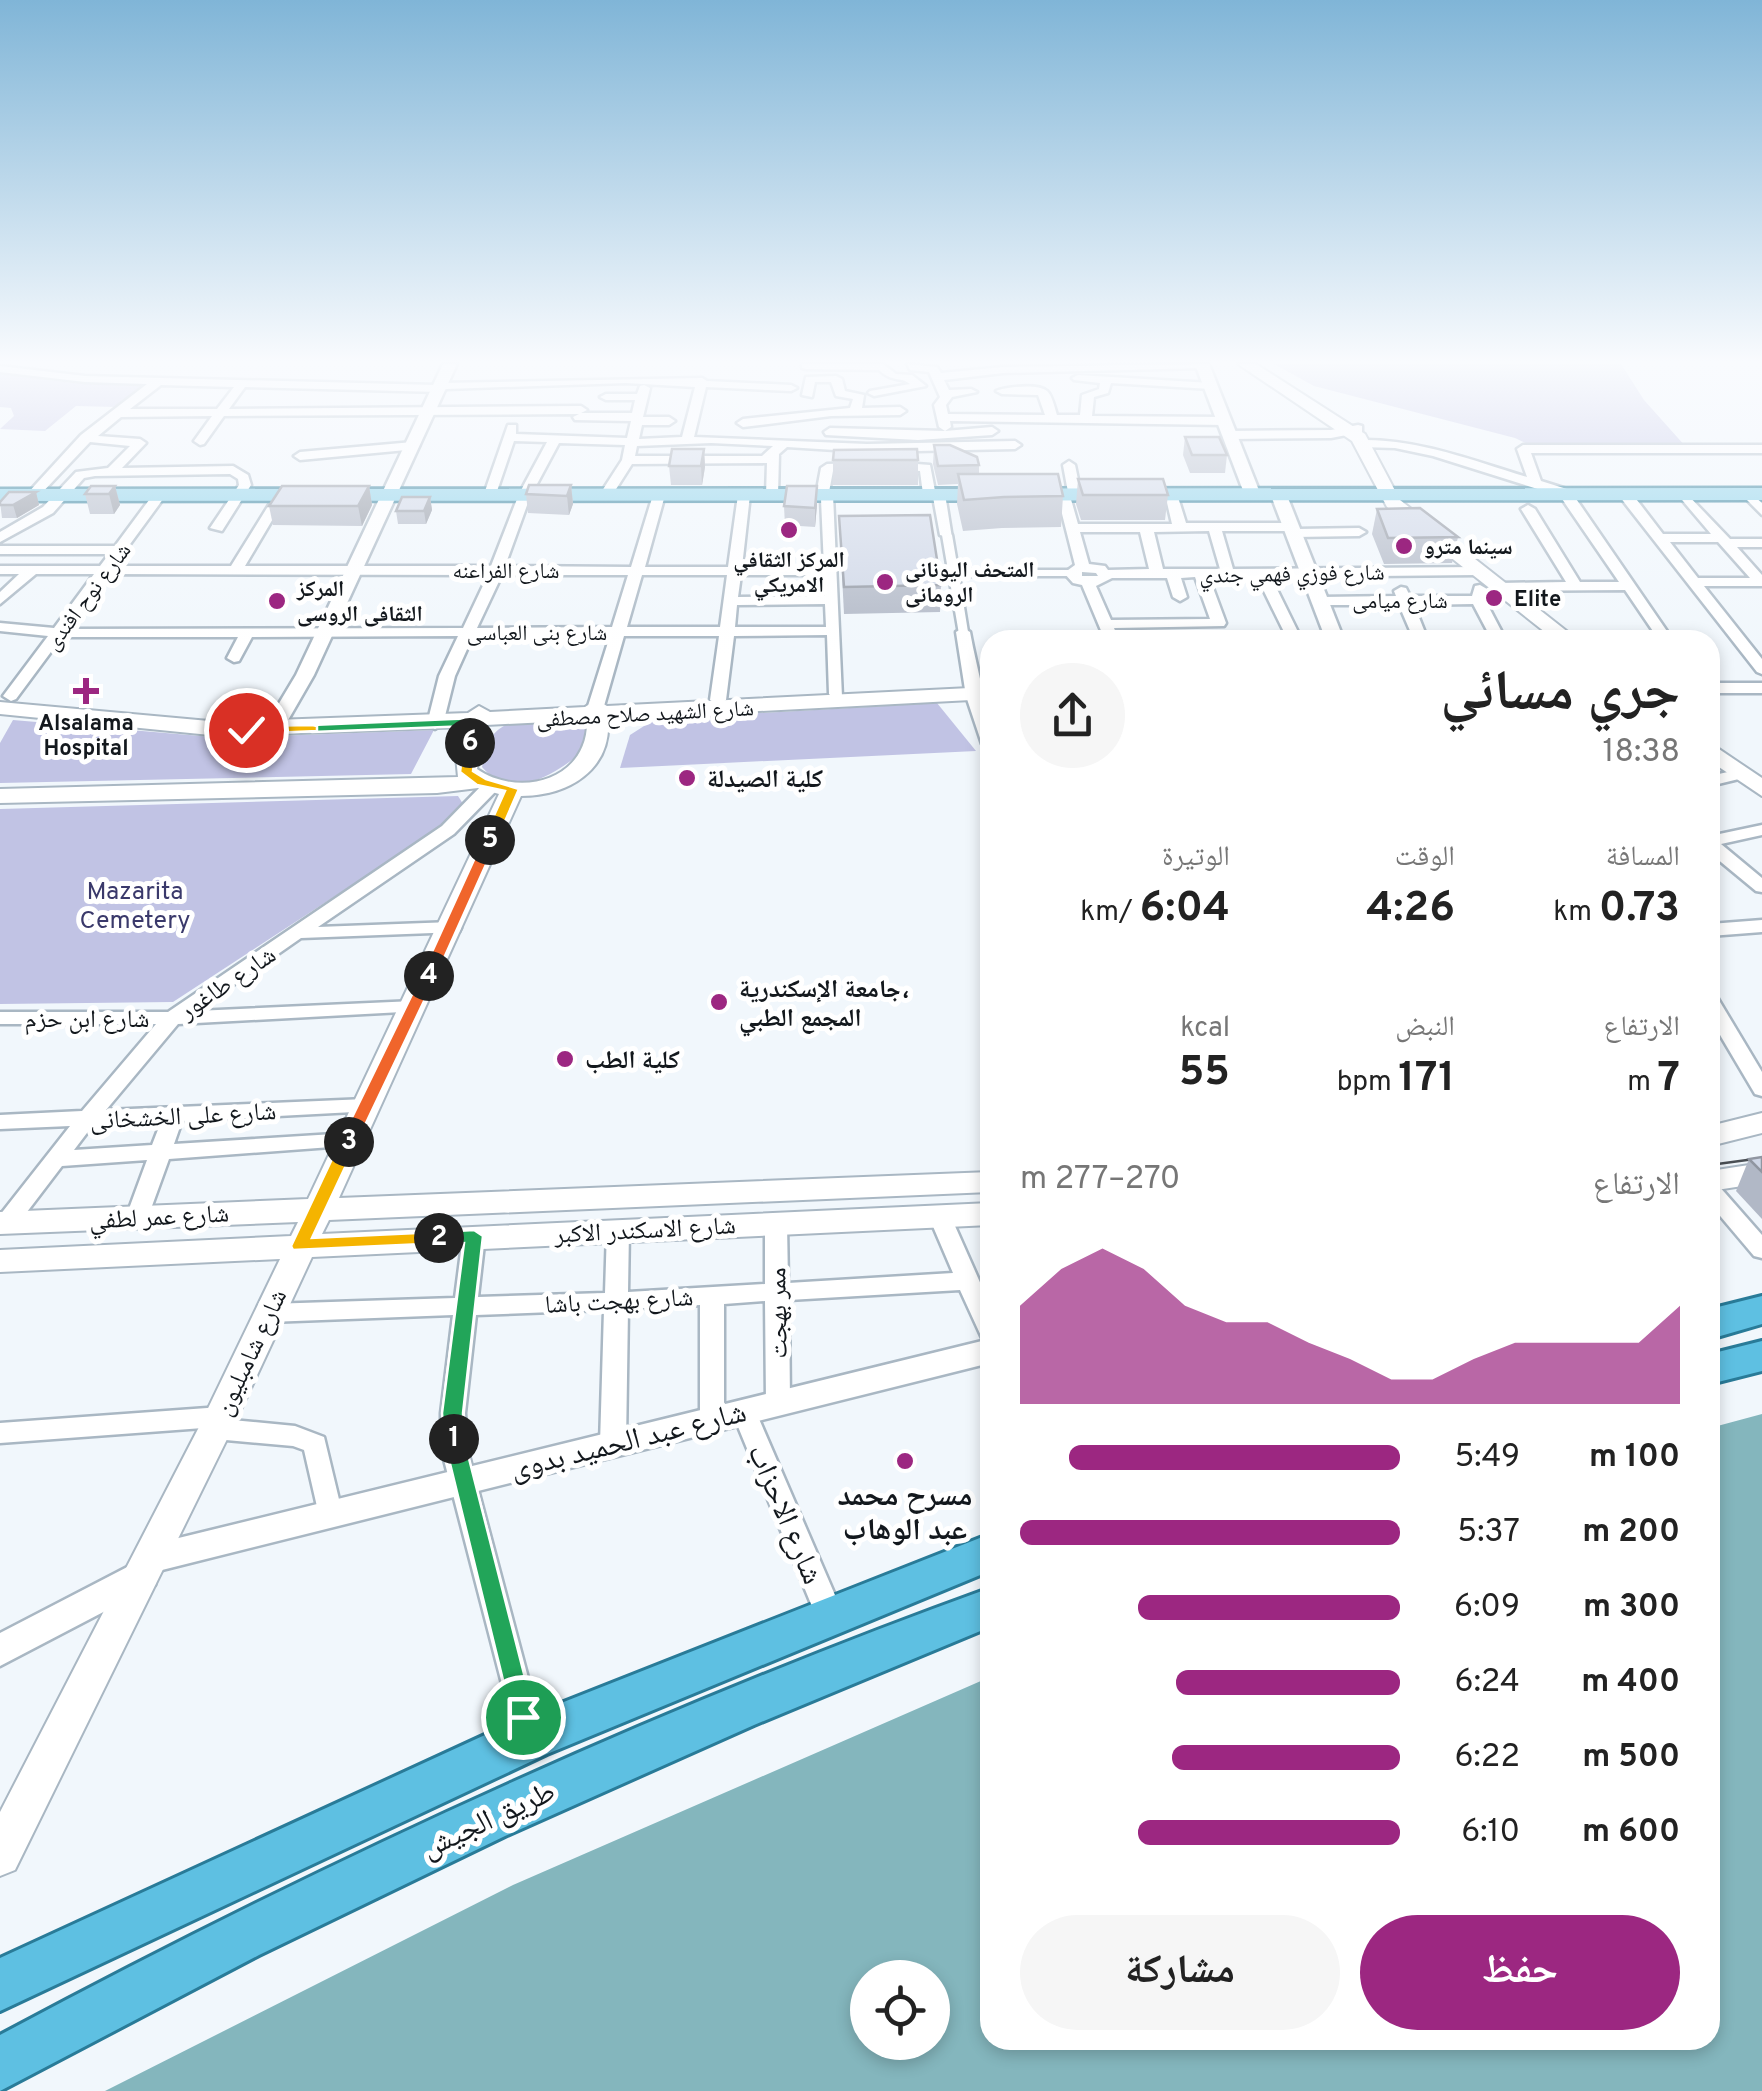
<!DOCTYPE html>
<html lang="ar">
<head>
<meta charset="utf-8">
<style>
  :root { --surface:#fff; --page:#f6f6f6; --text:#222; --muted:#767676; --accent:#9c2781 }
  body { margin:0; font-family:Overpass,"Noto Naskh Arabic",sans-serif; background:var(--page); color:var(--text); direction:rtl; height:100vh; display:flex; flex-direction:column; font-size:38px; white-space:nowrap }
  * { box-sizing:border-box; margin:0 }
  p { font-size:32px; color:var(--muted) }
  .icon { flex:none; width:55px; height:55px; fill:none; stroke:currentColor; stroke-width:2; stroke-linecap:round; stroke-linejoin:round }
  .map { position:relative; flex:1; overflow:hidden; direction:ltr }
  .sheet { position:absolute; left:980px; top:630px; width:740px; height:1420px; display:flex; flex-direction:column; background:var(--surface); border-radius:30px; box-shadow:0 5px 15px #0003; direction:rtl }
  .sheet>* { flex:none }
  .fabs { position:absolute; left:850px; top:1960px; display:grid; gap:20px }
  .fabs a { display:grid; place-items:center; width:100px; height:100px; border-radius:50%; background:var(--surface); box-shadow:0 5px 15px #0003; font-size:50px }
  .pin { position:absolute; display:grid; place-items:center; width:85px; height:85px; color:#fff; margin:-42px; border:5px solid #fff; border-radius:50%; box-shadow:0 2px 10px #0007 }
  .km { position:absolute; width:50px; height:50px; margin:-25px; border-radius:50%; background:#222; color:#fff; font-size:28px; line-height:50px; text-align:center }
  .round { display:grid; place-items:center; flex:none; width:105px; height:105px; border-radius:52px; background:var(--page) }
  .head { display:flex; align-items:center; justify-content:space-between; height:170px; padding:0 40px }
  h1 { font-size:55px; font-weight:700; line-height:75px }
  .stats { display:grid; grid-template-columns:repeat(3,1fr); gap:15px; height:170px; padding:10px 40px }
  .stats div { display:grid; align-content:center }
  .stats b { font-size:42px; font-weight:700 }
  .stats small { font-size:28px; font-weight:400 }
  .stats p { font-size:28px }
  .chart { height:280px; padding:20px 40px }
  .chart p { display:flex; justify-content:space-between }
  .chart svg { width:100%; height:180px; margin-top:10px; fill:var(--accent); opacity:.7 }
  .cta { display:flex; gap:20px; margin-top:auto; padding:20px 40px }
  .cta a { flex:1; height:115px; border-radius:60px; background:var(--accent); color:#fff; font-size:40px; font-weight:700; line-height:115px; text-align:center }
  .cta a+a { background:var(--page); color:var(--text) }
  ul { padding:0 40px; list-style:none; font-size:32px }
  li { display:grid; grid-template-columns:160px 120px 1fr; align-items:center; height:75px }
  li i { height:25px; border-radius:12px; background:var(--accent) }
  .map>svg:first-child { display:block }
</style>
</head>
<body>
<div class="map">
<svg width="1762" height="2091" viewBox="0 0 1762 2091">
  <rect width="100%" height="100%" fill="#f1f7fc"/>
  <g fill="#c1c3e4">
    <path d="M1274 364H1621L1644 400 1686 447 1536 448 1515 438 1314 386Z"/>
    <path d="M0 374 73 383 146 385 116 407 76 406 45 431 0 429 14 416 11 408 0 407Z"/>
    <path d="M937 703 976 751 620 768 630 735 655 719Z"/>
    <path d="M13 720 224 738 434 730 411 774 0 783V743Z"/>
    <path d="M574 721 587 726 586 749C558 772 513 804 482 767 487 749 488 733 506 725Z"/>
    <path d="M458 796 467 810 173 1002 0 1004V809Z"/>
  </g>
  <path fill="#84b6bd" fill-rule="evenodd" d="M1762 1414V2091H105L513 1885 990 1677V2040H1710V1428ZM868 1978H932V2042H868Z"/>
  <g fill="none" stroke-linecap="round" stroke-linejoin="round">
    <g stroke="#a9b7c3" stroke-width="5">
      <path id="pedestrian" d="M947 532 952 535 958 570H1071L1076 573 1071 576H959L968 632 959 634 942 535Z"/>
    </g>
    <g stroke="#a9b7c3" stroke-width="5">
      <g id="minor">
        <path d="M802 364H883L896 374 912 375 926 386 874 396 868 393 870 391 910 384C900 376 893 383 879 370L806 369 802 368Z"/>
        <path d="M907 364 937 367 941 373 1003 367 1207 364 1202 368 1003 373 944 380 949 390 971 389 977 392 952 397 946 405 948 414 1045 415 1038 395 1002 394 996 391C1005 387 1038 383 1047 391 1052 395 1055 409 1057 415H1080L1082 395 1099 389 1100 383 1074 380 1072 378 1078 375 1211 383 1217 386 1211 389 1111 383 1108 393 1094 397 1092 416 1224 417 1230 421 1224 425 950 421 951 427 945 431 992 427 998 431 992 435 918 440 826 435 824 432 830 428 945 431 939 427 934 405 940 397 929 372 910 370Z"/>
        <path d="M0 366 85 376 436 385 441 383 702 378 707 381 791 385 797 388 791 391 706 387 694 437 867 444 1015 441 1021 445 1015 449 867 452 787 447 779 454 778 495 772 499 766 495 767 463 632 464 611 497H601L600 494 622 460 625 445 559 443 530 497 505 566 631 567 653 495 659 491 665 495 645 567H728L738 495 744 491 750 495 742 567H824L821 499 816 495 821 468 827 464 861 463V469L833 471 829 492 833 495 842 697H832L829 694 827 635 734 636 726 700 718 705 710 700 719 636H624L604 706 596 711 588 706 610 636H473L455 676 443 724 435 729 427 724 439 676 458 636 252 637 239 661 234 662 227 658 238 637H62L16 699 11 701 3 696 48 636 0 631V623L54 628 94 574H36L0 604V592L19 574H0V566H100L109 554H0V546H115L155 492 160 491 166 495 114 566H231L275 495 281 491 287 495 245 566H491L519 494 547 442 514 441 496 494 485 497 484 494 508 425H516V434L627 438 631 421 575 420 573 417 579 414 224 416 204 444 200 445 194 441 212 416 121 417 98 436 140 439 146 443 122 468 233 466 248 475 251 485 222 531 210 528 239 485 238 479 230 474 95 476 84 478 53 513 0 542V532L43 507 76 472 108 468 130 446 90 442 37 498 26 495 81 435 147 384 85 382 0 372ZM626 383 695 387 682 437 639 439 642 425H669L675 421 669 417H643L650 388 644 385 640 386 637 394H606L600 397 606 400H635L632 413H581L587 410 581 406 229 409 245 387 440 392 446 389ZM161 385 234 387 217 409H130ZM711 443 773 446 762 456H635L637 446ZM108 574 488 575 463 628 68 629ZM502 575H628L612 627 477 628ZM642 575H727L720 627H627ZM741 575H824L825 596 738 597ZM825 604 826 627H735L737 605Z"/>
        <path d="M836 376 842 379 845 391 864 395 862 408 900 407 906 411 900 415 831 416 743 427 737 423 743 419 850 408 853 399 836 396 831 382H815L812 397 802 395 806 377Z"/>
        <path d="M1358 425 1362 426V432L1331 438 1230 439 1224 435 1230 431 1331 430Z"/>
        <path d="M1365 440C1421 440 1474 461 1527 477L1517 449 1523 445H1762V453H1531L1541 481 1570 490 1673 640H1659L1625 590 1500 591 1493 587 1500 583 1566 582 1521 509 1528 505 1535 509 1580 582H1619L1560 496 1433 456 1395 448 1361 447V441Z"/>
        <path d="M413 442 419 446 417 449 300 460 294 456 300 452Z"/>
        <path d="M1069 461 1075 465 1081 494 1075 498 1070 496 1078 524H1172L1165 494 1171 490 1177 494 1186 523H1292L1297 524V529L1359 528 1366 532 1359 536 1294 537 1289 536V531H1222L1233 569 1478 567 1485 571 1478 575 1271 577 1302 640H1288L1257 577H1209L1226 623 1224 626 1114 628 1119 640H1105L1082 585 1073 583 1064 573 1075 565 1057 494 1063 490 1068 492 1063 465ZM1209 531 1220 569H1163L1154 532ZM1080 532H1140L1149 569 1108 570 1105 566 1089 564ZM1082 572 1096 573 1098 576H1082ZM1195 577 1210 619 1111 620 1096 586 1112 578H1167L1173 597 1180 601 1187 597 1181 578Z"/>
        <path d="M891 462 930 465 935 491 945 494 952 538 940 535 933 497 923 494 920 471 887 469V463Z"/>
        <path d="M1625 490 1630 491 1663 534H1711L1677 494 1683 490 1730 539H1762V547H1737L1762 575V586H1704L1762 659V674L1757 672 1620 497 1619 494ZM1670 542H1718L1750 578H1698Z"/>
        <path d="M1747 490 1762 503V515L1741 494Z"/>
        <path d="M1480 585 1487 589 1485 600 1506 640H1492L1473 604 1414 605 1428 640H1414L1399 605H1321L1314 601 1321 597 1396 596 1394 591 1401 587 1406 588 1410 596H1472L1475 586Z"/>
        <path d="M963 628 970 632C977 671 990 710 990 749L982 744 966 696 956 632Z"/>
        <rect x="1710" y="683" width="52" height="10"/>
        <path d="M1741 769 1747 771V777L1710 786V776Z"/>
        <path d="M491 781 497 782V790L454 834 318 927 452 922 461 928 459 932 301 938 196 1011 414 1001 424 1007 421 1011 178 1024 106 1110 366 1099 376 1106 373 1111 182 1121 174 1144 350 1133 358 1135 361 1140 358 1145 169 1159 148 1217 145 1223H129L126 1217 147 1160 62 1166 14 1229H0V1215L70 1126 0 1129V1115L82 1111 156 1024H0V1012H168L442 826 485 782ZM161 1122 152 1145 74 1150 93 1125Z"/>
        <path d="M1762 825V835L1721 844 1762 878V892L1756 891 1710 853V836Z"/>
        <path d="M1762 920V932L1710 936V924Z"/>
        <path d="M1710 995 1717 997 1762 1072V1096L1755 1094 1710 1018Z"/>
        <path d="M1710 1182 1718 1185 1762 1235V1258L1754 1256 1710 1204Z"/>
        <path d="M940 1209 948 1211 951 1217 990 1305V1341L982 1338 960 1290 789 1300 790 1403 787 1410 778 1413 769 1410 766 1403 765 1301 724 1304V1419L721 1426 712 1429 703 1426 700 1419V1305L628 1309 626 1444 622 1451 613 1454 604 1451 600 1444 604 1310 476 1315 465 1413 467 1448 544 1738 540 1748 530 1752 520 1748 516 1738 441 1448V1413L453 1315 269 1322 261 1319 257 1313 261 1307 269 1304 455 1298 463 1236 466 1230H482L485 1236 478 1297 605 1293 607 1230 610 1224H626L629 1230 628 1292 765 1284V1223L768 1217H784L787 1223 788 1283 953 1273 929 1217 932 1211Z"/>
        <path d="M744 1402 753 1405 756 1412 844 1616 840 1625 830 1628 820 1625 816 1616 732 1412 735 1405Z"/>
        <path d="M221 1407 230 1410 232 1420 295 1426 324 1437 343 1516 339 1524 330 1527 321 1524 304 1450 293 1446 215 1439 206 1436 203 1428 0 1443V1423Z"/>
      </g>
    </g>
    <g stroke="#a9b7c3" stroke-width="5">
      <g id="tertiary">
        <path d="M443 364H457L314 675 280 734H266L263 730 296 675Z"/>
        <path d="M1195 364H1209L1260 493 1258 496 1244 493Z"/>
        <path d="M1272 490 1286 493 1344 640H1326L1270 493Z"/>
        <path d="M990 1339V1363L158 1571 155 1585 0 1666V1633L135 1563 138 1549 150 1545Z"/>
      </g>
    </g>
    <g stroke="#a9b7c3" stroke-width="4">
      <g id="secondary">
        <path d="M1238 364H1256L1365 434 1400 500 1578 640H1555L1387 507 1352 441Z"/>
        <path d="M990 687V699L608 719C612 770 568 796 521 796L339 1198 990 1172V1192L329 1220 322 1234 990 1203V1225L312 1257 232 1429 15 1870 0 1876V1812L198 1429 280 1259 0 1272V1250L291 1236 298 1222 0 1234V1212L308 1199 499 794 478 788 437 793 0 803V789L458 777 456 756 464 727 220 736 0 714V702L220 722 468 713 479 706 490 712 585 707 596 700 607 706ZM587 720C589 779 521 799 477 769L486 725Z"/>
        <path d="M1710 743 1762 778V796L1710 761Z"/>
        <path d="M1762 1113V1133L1710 1146V1126Z"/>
        <path d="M1762 1163V1183L1710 1191V1171Z"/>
      </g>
    </g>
    <g stroke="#297b98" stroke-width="5">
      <path id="primary" d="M1762 488V500L0 501V489Z"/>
    </g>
    <g stroke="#297b98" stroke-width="6">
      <g id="trunk">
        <path d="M1762 1296V1324L1710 1339V1309Z"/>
        <path d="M1762 1341V1371L1710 1384V1354Z"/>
        <path d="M990 1534V1571L547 1754 0 2011V1958L513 1722Z"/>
        <path d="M990 1588V1627L754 1725 505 1836 259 1955 0 2091V2035C319 1864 650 1711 990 1588Z"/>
      </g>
    </g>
    <use href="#pedestrian" fill="#fff" fill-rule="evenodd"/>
    <use href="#minor" fill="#fff" fill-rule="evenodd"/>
    <use href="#tertiary" fill="#fff" fill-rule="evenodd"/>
    <use href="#secondary" fill="#fff" fill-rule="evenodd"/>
    <use href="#primary" fill="#86d0e9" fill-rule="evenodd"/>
    <use href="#trunk" fill="#5ec0e2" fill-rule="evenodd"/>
    <path stroke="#4a4f54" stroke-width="2.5" d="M1710 1165 1762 1158"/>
  </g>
  <g fill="#b1b8c6">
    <path d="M1185 437 1227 455 1225 473H1190L1183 455Z"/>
    <path d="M934 445 979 465V474L1063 496 1061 527 1002 528 963 531 957 504 958 484 938 485 933 464Z"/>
    <path d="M704 449 705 467 702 485H671L669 466Z"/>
    <rect x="833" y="460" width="85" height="25"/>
    <path d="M1078 479 1168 495 1165 520H1081L1076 504Z"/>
    <path d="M571 485 573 504 569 515 528 513 526 494Z"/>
    <path d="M115 486 120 505 114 514H90L85 494Z"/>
    <path d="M369 486 372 505 362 526 273 525 269 506Z"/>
    <path d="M817 486V505L815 527 785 525 784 506Z"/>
    <path d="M36 492 39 505 17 518H2L0 502Z"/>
    <path d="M430 497 432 510 426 524H398L396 511Z"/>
    <path d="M1377 509 1458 537 1452 563 1384 564 1372 534Z"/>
    <path d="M839 516 941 585 940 612 844 614Z"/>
    <path d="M1762 1157V1219L1736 1191 1749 1159Z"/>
  </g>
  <g fill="#9096a1">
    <path d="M704 449 705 467 702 485 701 466Z"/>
    <path d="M571 485 573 504 569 515 567 496Z"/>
    <path d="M115 486 120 505 114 514 109 494Z"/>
    <path d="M369 486 372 505 362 526 358 506Z"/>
    <path d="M817 486V505L815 527V508Z"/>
    <path d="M36 492 39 505 17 518 13 505Z"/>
    <path d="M430 497 432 510 426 524 424 511Z"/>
  </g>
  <g fill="#ced6e6" stroke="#9096a1" stroke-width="2.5">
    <path d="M1185 437H1219L1227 455H1192Z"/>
    <path d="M934 445H950L977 457 979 465 938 466Z"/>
    <path d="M672 449H704L701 466H669Z"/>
    <path d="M917 449 918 460H833L834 450Z"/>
    <path d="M958 474H1058L1063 496 1004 497 964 500Z"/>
    <path d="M1078 479H1163L1168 495H1083Z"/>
    <path d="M529 485H571L567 496 526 494Z"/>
    <path d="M91 486H115L109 494H85Z"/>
    <path d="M282 486H369L358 506H269Z"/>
    <path d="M787 486H817L815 508 784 506Z"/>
    <path d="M9 492H36L13 505H0V502Z"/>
    <path d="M402 497H430L424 511H396Z"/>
    <path d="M1420 508 1458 537 1388 538 1377 509Z"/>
    <path d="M930 515 941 585 844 587 839 516Z"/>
    <path d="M1762 1157V1172L1749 1159Z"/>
  </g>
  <linearGradient id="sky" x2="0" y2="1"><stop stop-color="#80b5d7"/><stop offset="0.55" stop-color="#f9fbfe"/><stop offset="1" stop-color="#f9fbfe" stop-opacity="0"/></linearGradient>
  <rect width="1762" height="657" fill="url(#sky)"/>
  <path fill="#22a559" stroke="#fff" stroke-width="2.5" d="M454 1431 464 1439 535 1717 531 1725 523 1728 515 1725 512 1717 444 1439Z"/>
  <path fill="#22a559" stroke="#fff" stroke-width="2.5" d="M474 1230 483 1236 463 1413 464 1439 454 1448 444 1439 442 1413 464 1243 439 1245 429 1238 439 1232Z"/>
  <path fill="#f5b400" stroke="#fff" stroke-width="2.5" d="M349 1136 357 1142 312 1238 439 1232 445 1233V1243L293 1250 291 1246 340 1142Z"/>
  <path fill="#f0652b" stroke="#fff" stroke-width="2.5" d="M429 971 436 976 357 1142 355 1146H343L340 1142 421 976Z"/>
  <path fill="#f0652b" stroke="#fff" stroke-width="2.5" d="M490 836 497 840 436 976 423 979 421 976 483 840Z"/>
  <path fill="#f5b400" stroke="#fff" stroke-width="2.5" d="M470 739 477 743 473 771 486 779 519 789 497 840 490 844 483 840 505 791 477 785 460 772 464 743Z"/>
  <path fill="#22a559" stroke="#fff" stroke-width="2.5" d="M476 718 483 722 477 743 470 746 464 743 469 726 312 732 306 729 312 725Z"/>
  <path fill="#f5b400" stroke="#fff" stroke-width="2.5" d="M312 725 317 726V731L246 734 239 730 246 726Z"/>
  <g fill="#9c2781" stroke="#fff" stroke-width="4">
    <circle cx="789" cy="530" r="10"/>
    <circle cx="1404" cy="546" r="10"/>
    <circle cx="885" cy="582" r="10"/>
    <circle cx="1494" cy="598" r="10"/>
    <circle cx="277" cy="601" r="10"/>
    <path d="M81 676h10v10h10v10h-10v10h-10v-10h-10v-10h10z"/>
    <circle cx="687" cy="778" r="10"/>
    <circle cx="719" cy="1002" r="10"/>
    <circle cx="565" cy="1059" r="10"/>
    <circle cx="905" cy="1461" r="10"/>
  </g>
  <g text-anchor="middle" stroke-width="10" stroke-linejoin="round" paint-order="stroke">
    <g font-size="22" font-weight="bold" fill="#13181d" stroke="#fff" text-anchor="start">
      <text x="1424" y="554">سينما مترو</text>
      <text x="789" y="567" text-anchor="middle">المركز الثقافي<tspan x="789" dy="25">الامريكي</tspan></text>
      <text x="905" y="577">المتحف اليونانى<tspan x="905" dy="25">الرومانى</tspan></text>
      <text x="297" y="596">المركز<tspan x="297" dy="25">الثقافى الروسى</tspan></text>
      <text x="1514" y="606">Elite</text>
      <text x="86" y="730" text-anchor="middle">Alsalama<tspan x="86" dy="25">Hospital</tspan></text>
    </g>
    <g font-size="22" fill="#13181d" stroke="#fff">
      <text x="506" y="578">شارع الفراعنه</text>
      <text transform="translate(1292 573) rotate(-1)" y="8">شارع فوزي فهمي جندي</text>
      <text transform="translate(87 596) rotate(-53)" y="8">شارع نوح افندى</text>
      <text x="1400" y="608">شارع ميامى</text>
      <text x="537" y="640">شارع بنى العباسى</text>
      <text transform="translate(645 713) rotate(-3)" y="8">شارع الشهيد صلاح مصطفى</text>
    </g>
    <g font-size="25" font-weight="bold" fill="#13181d" stroke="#fff" text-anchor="start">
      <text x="707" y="787">كلية الصيدلة</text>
      <text x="739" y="997">جامعة الإسكندرية،<tspan x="739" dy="29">المجمع الطبي</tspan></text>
      <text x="585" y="1068">كلية الطب</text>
    </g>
    <g font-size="25" fill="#3a396b" stroke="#fff">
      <text x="135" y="899">Mazarita<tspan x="135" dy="29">Cemetery</tspan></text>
    </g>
    <g font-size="25" fill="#13181d" stroke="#fff">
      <text transform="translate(227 982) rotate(-34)" y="9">شارع طاغور</text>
      <text x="87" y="1027">شارع ابن حزم</text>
      <text transform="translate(183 1115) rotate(-3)" y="9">شارع على الخشخانى</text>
      <text transform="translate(159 1216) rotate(-3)" y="9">شارع عمر لطفي</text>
      <text transform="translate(645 1229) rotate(-3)" y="9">شارع الاسكندر الاكبر</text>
      <text transform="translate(619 1300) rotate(-3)" y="9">شارع بهجت باشا</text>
      <text transform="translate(777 1313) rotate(-91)" y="9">ممر بهجت</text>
      <text transform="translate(250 1352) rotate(-65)" y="9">شارع شامبليون</text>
    </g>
    <g font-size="30" fill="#13181d" stroke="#fff">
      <text transform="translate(628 1440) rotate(-14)" y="10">شارع عبد الحميد بدوى</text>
      <text transform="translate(786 1514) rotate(67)" y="10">شارع الاحزاب</text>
      <text transform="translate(488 1819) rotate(-25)" y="10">طريق الجيش</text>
    </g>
    <g font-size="30" font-weight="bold" fill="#13181d" stroke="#fff">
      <text x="905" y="1505">مسرح محمد<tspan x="905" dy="34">عبد الوهاب</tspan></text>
    </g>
  </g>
</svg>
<div class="fabs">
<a><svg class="icon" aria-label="locate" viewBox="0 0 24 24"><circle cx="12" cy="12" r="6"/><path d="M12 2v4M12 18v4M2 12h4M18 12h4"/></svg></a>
</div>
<div class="pin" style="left:523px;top:1717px;background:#1e9e55"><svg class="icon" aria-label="arrive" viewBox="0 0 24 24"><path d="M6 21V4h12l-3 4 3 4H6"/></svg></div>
<div class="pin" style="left:246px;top:730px;background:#d93025"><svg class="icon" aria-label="check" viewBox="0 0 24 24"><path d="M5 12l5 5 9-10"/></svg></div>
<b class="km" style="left:454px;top:1439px">1</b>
<b class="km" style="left:439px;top:1238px">2</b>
<b class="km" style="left:349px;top:1142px">3</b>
<b class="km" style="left:429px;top:976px">4</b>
<b class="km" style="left:490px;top:840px">5</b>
<b class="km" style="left:470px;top:743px">6</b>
<section class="sheet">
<div class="head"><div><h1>جري مسائي</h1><p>18:38</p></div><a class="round"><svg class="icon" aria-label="share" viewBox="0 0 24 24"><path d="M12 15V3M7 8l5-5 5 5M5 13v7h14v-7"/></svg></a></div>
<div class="stats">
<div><p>المسافة</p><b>0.73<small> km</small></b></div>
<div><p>الوقت</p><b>4:26</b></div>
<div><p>الوتيرة</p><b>6:04<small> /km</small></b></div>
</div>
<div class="stats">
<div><p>الارتفاع</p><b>7<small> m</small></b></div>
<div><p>النبض</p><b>171<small> bpm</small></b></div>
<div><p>kcal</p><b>55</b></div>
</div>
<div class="chart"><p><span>الارتفاع</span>270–277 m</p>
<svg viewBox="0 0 160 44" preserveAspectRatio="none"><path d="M0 44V20L10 11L20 6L30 11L40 20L50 24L60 24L70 29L80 33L90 38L100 38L110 33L120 29L130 29L140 29L150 29L160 20V44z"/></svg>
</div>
<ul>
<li><b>100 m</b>5:49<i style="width:87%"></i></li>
<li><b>200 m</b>5:37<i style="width:100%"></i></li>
<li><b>300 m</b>6:09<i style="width:69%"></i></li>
<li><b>400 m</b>6:24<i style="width:59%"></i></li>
<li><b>500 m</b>6:22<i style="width:60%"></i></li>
<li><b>600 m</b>6:10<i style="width:69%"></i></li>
</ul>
<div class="cta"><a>حفظ</a><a>مشاركة</a></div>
</section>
</div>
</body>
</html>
